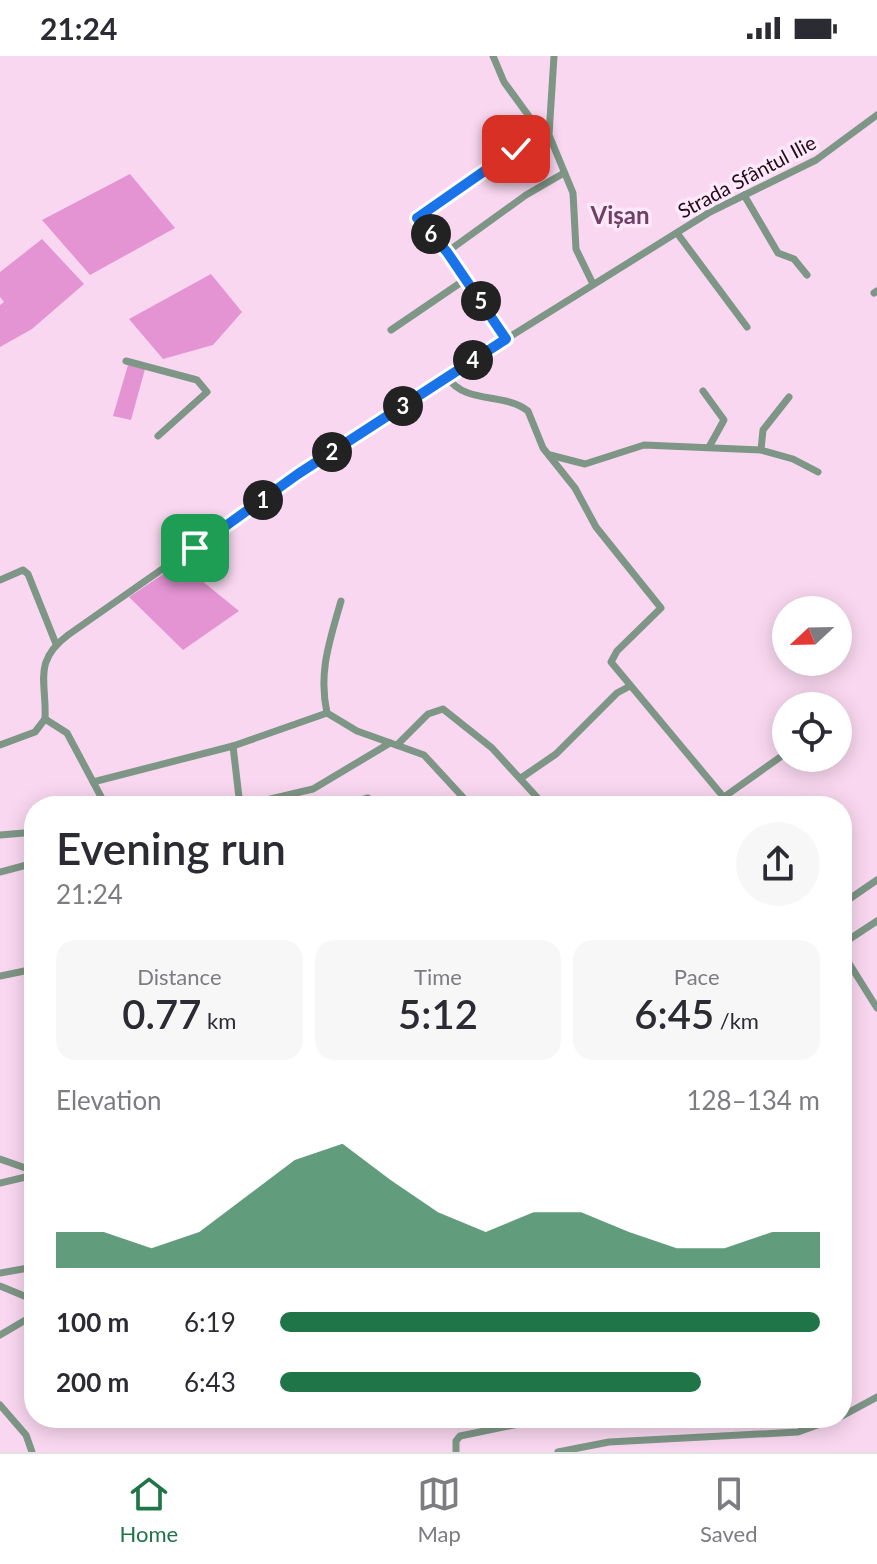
<!DOCTYPE html>
<html lang="en">
<head>
<meta charset="utf-8">
<style>
  :root { --surface:#fff; --page:#f7f7f7; --text:#2b2b33; --muted:#7c7c81; --line:#e1e1e2; --accent:#1f7547 }
  body { margin:0; font-family:Lato,sans-serif; background:var(--page); color:var(--text); height:100vh; display:flex; flex-direction:column; font-size:30px; white-space:nowrap }
  * { box-sizing:border-box; margin:0 }
  p { font-size:26px; color:var(--muted) }
  .icon { flex:none; width:44px; height:44px; fill:none; stroke:currentColor; stroke-width:2; stroke-linecap:round; stroke-linejoin:round }
  .map { position:relative; flex:1; overflow:hidden }
  .drawer { position:absolute; left:24px; top:740px; width:828px; height:632px; display:flex; flex-direction:column; background:var(--surface); border-radius:32px; box-shadow:0 4px 20px #0003 }
  .drawer>* { flex:none }
  .needle { width:52px; rotate:248deg }
  .fabs { position:absolute; left:772px; top:540px; display:grid; gap:16px }
  .fabs a { display:grid; place-items:center; width:80px; height:80px; border-radius:50%; background:var(--surface); box-shadow:0 4px 20px #0003; font-size:40px }
  .pin { position:absolute; display:grid; place-items:center; width:68px; height:68px; color:#fff; margin:-34px; border-radius:16px; box-shadow:0 4px 12px #0006 }
  .km { position:absolute; width:40px; height:40px; margin:-20px; border-radius:50%; background:#222; color:#fff; font-size:22px; line-height:40px; text-align:center }
  .round { display:grid; place-items:center; flex:none; width:84px; height:84px; border-radius:42px; background:var(--page) }
  .overview { display:flex; align-items:center; justify-content:space-between; height:136px; padding:0 32px }
  h1 { font-size:44px; font-weight:600; line-height:60px }
  .metrics { display:grid; grid-template-columns:repeat(3,1fr); gap:12px; height:136px; padding:8px 32px }
  .metrics div { display:grid; align-content:center; border-radius:20px; background:var(--page); text-align:center }
  .metrics b { font-size:40px; font-weight:600 }
  .metrics small { font-size:22px; font-weight:400 }
  .metrics p { font-size:22px }
  .chart { height:224px; padding:16px 32px }
  .chart p { display:flex; justify-content:space-between }
  .chart svg { width:100%; height:144px; margin-top:8px; fill:var(--accent); opacity:.7 }
  ul { padding:0 32px; list-style:none; font-size:26px }
  li { display:grid; grid-template-columns:128px 96px 1fr; align-items:center; height:60px }
  li i { height:20px; border-radius:10px; background:var(--accent) }
  .status { display:flex; justify-content:space-between; align-items:center; height:56px; padding:0 40px; background:var(--surface); direction:ltr }
  .status svg { height:22px; fill:currentColor }
  .tabs { display:flex; justify-content:space-around; align-items:center; height:112px; border-top:2px solid var(--line); background:var(--surface); font-size:22px; color:var(--muted) }
  .tabs a { display:grid; justify-items:center; gap:4px }
  .tabs .selected { color:var(--accent) }
  .map>svg:first-child { display:block }
</style>
</head>
<body>
<div class="status"><b>21:24</b><svg viewBox="0 0 49 12"><path d="M0 12V9h3v3zM5 12V6h3v6zM10 12V3h3v9zM15 12V0h3v12zM26 1h20v11H26zM47 4h2v5h-2z"/></svg></div>
<div class="map">
<svg width="877" height="1396" viewBox="0 0 877 1396">
  <rect width="100%" height="100%" fill="#f9d7f0"/>
  <g fill="#e594d3">
    <path d="M130 118 175 172 90 219 42 164Z"/>
    <path d="M42 183 84 228 32 273 0 291V249L4 246 0 241V216Z"/>
    <path d="M211 218 242 256 213 289 163 303 129 263Z"/>
    <path d="M128 309 145 313 131 364 113 360Z"/>
    <path d="M180 507 239 555 183 594 129 541Z"/>
  </g>
  <g fill="none" stroke-linecap="round" stroke-linejoin="round">
    <g stroke="#7d9685" stroke-width="7">
      <path d="M493 0 504 26 542 78 547 79"/>
      <path d="M554 0 549 79 573 137 576 193 593 228"/>
      <path d="M744 139 778 197 794 203 807 219"/>
      <path d="M677 177 747 271"/>
      <path d="M447 196 526 139 564 117"/>
      <path d="M874 237 877 235"/>
      <path d="M391 274 466 223"/>
      <path d="M506 283 447 196 417 162 542 78"/>
      <path d="M126 305 197 324 207 336 158 380"/>
      <path d="M447 321C466 349 504 336 528 355L543 392 575 432 596 471 661 552 617 595 611 606 731 750"/>
      <path d="M703 335 724 364 709 391"/>
      <path d="M789 341 763 374 761 394 793 403 818 416"/>
      <path d="M550 399 585 408 644 389 761 394"/>
      <path d="M0 524 23 514 28 518 56 588"/>
      <path d="M341 545C330 584 318 616 327 657L357 675 424 699 471 750"/>
      <path d="M838 662 842 659"/>
      <path d="M45 663C47 626 32 606 68 579L298 418 506 283 710 156 816 104 877 59"/>
      <path d="M45 663 67 677 106 750"/>
      <path d="M0 689 35 676 45 663"/>
      <path d="M397 689 428 658 443 653 492 692 545 750"/>
      <path d="M233 690 240 750"/>
      <path d="M521 722 556 698 617 637 630 630"/>
      <path d="M93 726 233 690 327 657"/>
      <path d="M724 741 786 697"/>
      <path d="M211 750 239 743"/>
      <path d="M241 750 313 733 390 687"/>
      <path d="M338 750 368 742"/>
      <path d="M0 779 24 777"/>
      <path d="M0 816 34 807"/>
      <path d="M842 848 877 824"/>
      <path d="M842 888 877 865"/>
      <path d="M842 896 877 952"/>
      <path d="M28 914 34 1017"/>
      <path d="M0 920 34 913"/>
      <path d="M0 1103 34 1115"/>
      <path d="M0 1127 34 1119"/>
      <path d="M0 1217 34 1211"/>
      <path d="M0 1230 34 1244"/>
      <path d="M0 1279 34 1259"/>
      <path d="M0 1349 26 1379 32 1396"/>
      <path d="M842 1360 877 1341"/>
      <path d="M456 1396V1385L460 1380 548 1362"/>
      <path d="M558 1396 609 1386 798 1376 837 1362"/>
    </g>
  </g>
  <g fill="none" stroke-linecap="round" stroke-linejoin="round">
    <g stroke="#fff" stroke-width="16">
      <path id="route" d="M195 492 298 418 506 283 447 196 417 162 516 93"/>
    </g>
    <use href="#route" stroke="#1a73e8" stroke-width="10"/>
  </g>
  <g text-anchor="middle" stroke-width="7" stroke-linejoin="round" paint-order="stroke">
    <g font-size="20" fill="#1f0c1b" stroke="#ffe8f9">
      <text transform="translate(747 121) rotate(-28)" y="7">Strada Sfântul Ilie</text>
    </g>
    <g font-size="24" font-weight="bold" fill="#6f4065" stroke="#ffe8f9">
      <text x="620" y="168">Vișan</text>
    </g>
  </g>
</svg>
<div class="fabs">
<a><svg class="needle" viewBox="-14 -14 28 28"><path d="M0-13l5 13h-10z" fill="#e53935"/><path d="M0 13l5-13h-10z" fill="#7c7c81"/></svg></a>
<a><svg class="icon" aria-label="locate" viewBox="0 0 24 24"><circle cx="12" cy="12" r="6"/><path d="M12 2v4M12 18v4M2 12h4M18 12h4"/></svg></a>
</div>
<div class="pin" style="left:195px;top:492px;background:#1e9e55"><svg class="icon" aria-label="arrive" viewBox="0 0 24 24"><path d="M6 21V4h12l-3 4 3 4H6"/></svg></div>
<div class="pin" style="left:516px;top:93px;background:#d93025"><svg class="icon" aria-label="check" viewBox="0 0 24 24"><path d="M5 12l5 5 9-10"/></svg></div>
<b class="km" style="left:263px;top:444px">1</b>
<b class="km" style="left:332px;top:396px">2</b>
<b class="km" style="left:403px;top:350px">3</b>
<b class="km" style="left:473px;top:304px">4</b>
<b class="km" style="left:481px;top:245px">5</b>
<b class="km" style="left:431px;top:178px">6</b>
<section class="drawer">
<div class="overview"><div><h1>Evening run</h1><p>21:24</p></div><a class="round"><svg class="icon" aria-label="share" viewBox="0 0 24 24"><path d="M12 15V3M7 8l5-5 5 5M5 13v7h14v-7"/></svg></a></div>
<div class="metrics">
<div><p>Distance</p><b>0.77<small> km</small></b></div>
<div><p>Time</p><b>5:12</b></div>
<div><p>Pace</p><b>6:45<small> /km</small></b></div>
</div>
<div class="chart"><p><span>Elevation</span>128–134 m</p>
<svg viewBox="0 0 160 44" preserveAspectRatio="none"><path d="M0 44V33L10 33L20 38L30 33L40 22L50 11L60 6L70 17L80 27L90 33L100 27L110 27L120 33L130 38L140 38L150 33L160 33V44z"/></svg>
</div>
<ul>
<li><b>100 m</b>6:19<i style="width:100%"></i></li>
<li><b>200 m</b>6:43<i style="width:78%"></i></li>
</ul>
</section>
</div>
<nav class="tabs">
<a class="selected"><svg class="icon" aria-label="home" viewBox="0 0 24 24"><path d="M3 11l9-7 9 7M6 9v11h12V9"/></svg>Home</a>
<a><svg class="icon" aria-label="map" viewBox="0 0 24 24"><path d="M3 6l6-2 6 2 6-2v14l-6 2-6-2-6 2zM9 4v14M15 6v14"/></svg>Map</a>
<a><svg class="icon" aria-label="saved" viewBox="0 0 24 24"><path d="M7 4h10v16l-5-4-5 4z"/></svg>Saved</a>
</nav>
</body>
</html>
